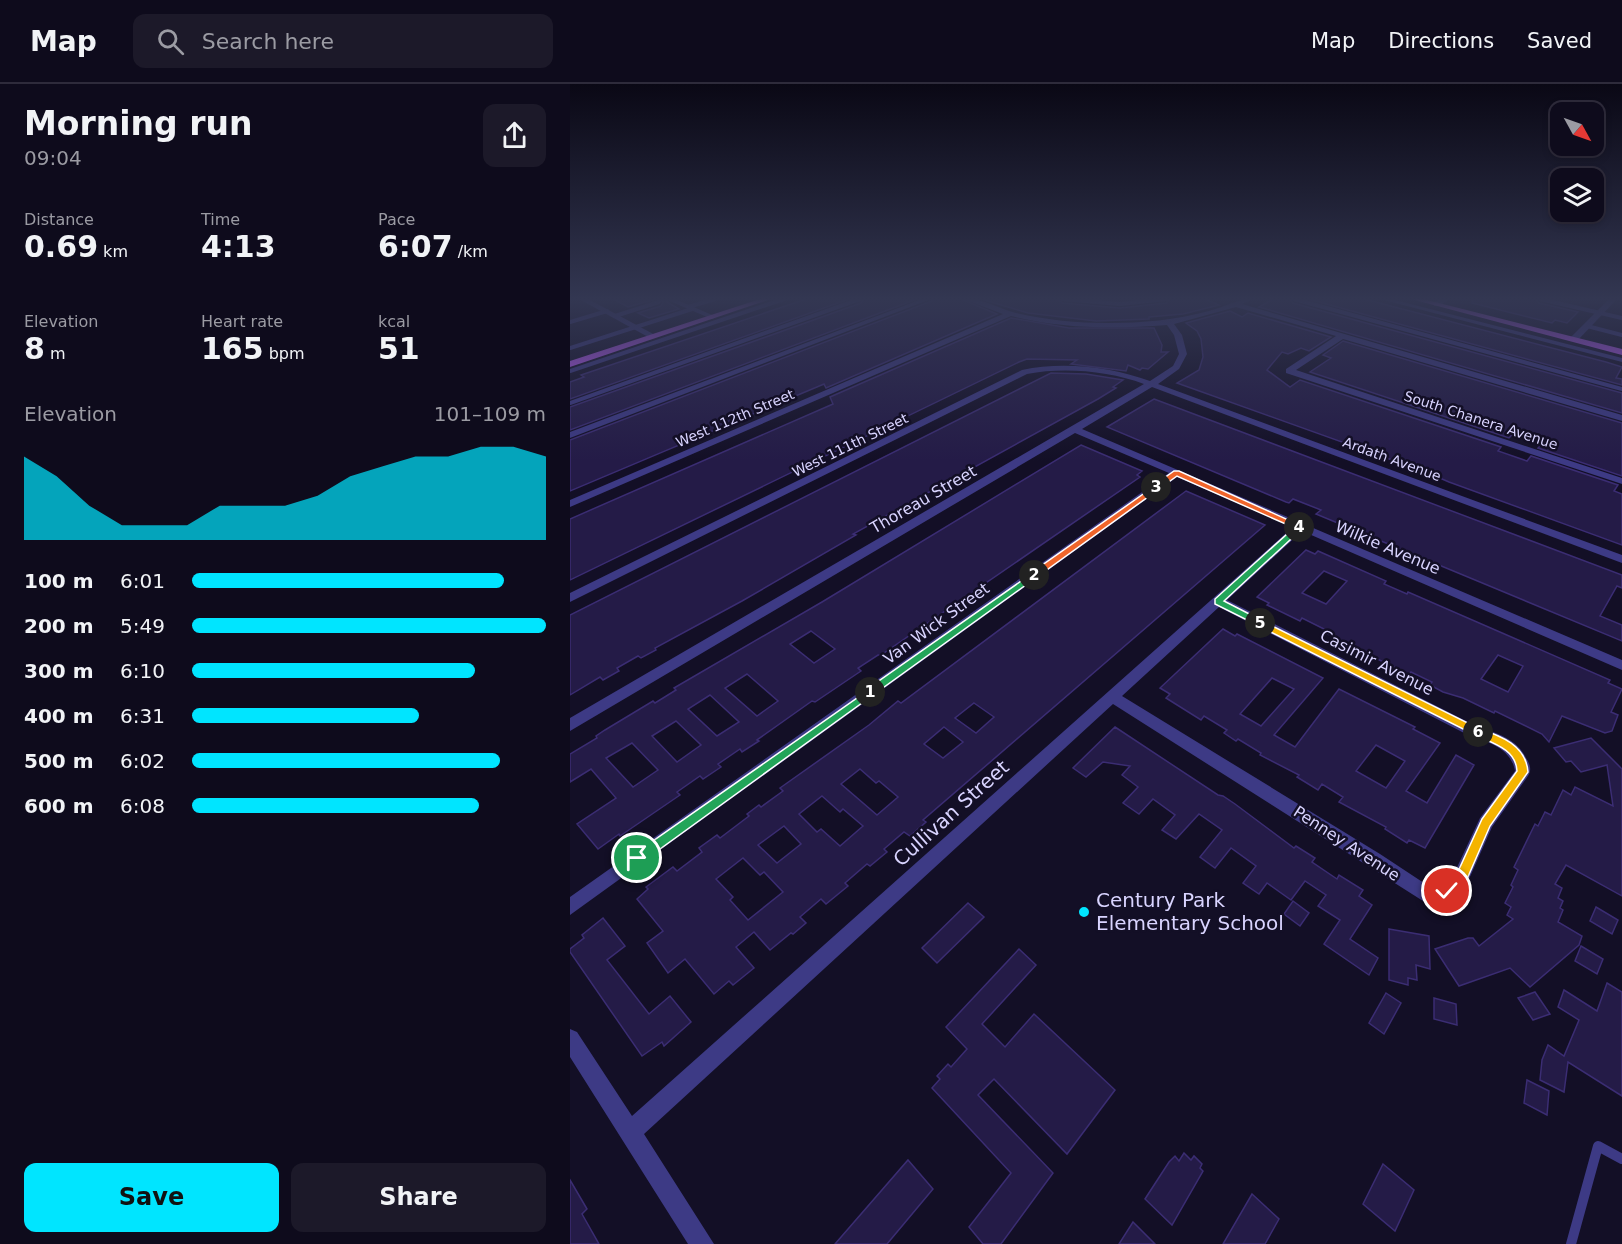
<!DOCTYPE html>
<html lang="en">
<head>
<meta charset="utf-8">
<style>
  :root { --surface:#0e0b1c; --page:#1c1929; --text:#f1f3f6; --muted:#9b9ba3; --line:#2e2b3b; --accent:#00e5ff }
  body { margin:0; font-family:"DejaVu Sans",sans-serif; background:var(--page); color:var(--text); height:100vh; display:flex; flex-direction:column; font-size:22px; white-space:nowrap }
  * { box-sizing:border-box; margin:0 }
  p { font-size:20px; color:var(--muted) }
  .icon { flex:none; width:33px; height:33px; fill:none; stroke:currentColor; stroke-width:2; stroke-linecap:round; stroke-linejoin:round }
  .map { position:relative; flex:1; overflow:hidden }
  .drawer { display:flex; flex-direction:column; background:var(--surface); width:570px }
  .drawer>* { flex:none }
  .needle { width:39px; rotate:130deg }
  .controls { position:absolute; left:980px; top:18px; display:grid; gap:12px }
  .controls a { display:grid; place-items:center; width:54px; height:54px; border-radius:12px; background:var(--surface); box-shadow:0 3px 9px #0003,0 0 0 2px var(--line); font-size:30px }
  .pin { position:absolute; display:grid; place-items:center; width:51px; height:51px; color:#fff; margin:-26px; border:3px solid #fff; border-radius:50%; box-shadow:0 2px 6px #0007 }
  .km { position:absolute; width:30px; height:30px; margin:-15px; border-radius:50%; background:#222; color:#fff; font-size:16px; line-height:30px; text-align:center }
  .round { display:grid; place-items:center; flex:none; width:63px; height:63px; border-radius:12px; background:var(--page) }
  .headline { display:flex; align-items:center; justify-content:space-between; height:102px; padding:0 24px }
  h1 { font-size:33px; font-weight:800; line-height:45px }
  .figures { display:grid; grid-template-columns:repeat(3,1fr); gap:9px; height:102px; padding:6px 24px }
  .figures div { display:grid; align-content:center }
  .figures b { font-size:30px; font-weight:800 }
  .figures small { font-size:16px; font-weight:400 }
  .figures p { font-size:16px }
  .chart { height:168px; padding:12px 24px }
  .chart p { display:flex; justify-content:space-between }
  .chart svg { width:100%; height:108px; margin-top:6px; fill:var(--accent); opacity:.7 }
  .action { display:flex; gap:12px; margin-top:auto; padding:12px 24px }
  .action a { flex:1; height:69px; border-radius:12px; background:var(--accent); color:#111; font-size:24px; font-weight:800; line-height:69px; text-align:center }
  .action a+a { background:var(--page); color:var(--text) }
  ul { padding:0 24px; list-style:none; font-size:20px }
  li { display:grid; grid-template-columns:96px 72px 1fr; align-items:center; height:45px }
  li i { height:15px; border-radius:8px; background:var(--accent) }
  header { display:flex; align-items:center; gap:36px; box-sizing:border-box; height:84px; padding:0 30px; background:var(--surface); border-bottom:2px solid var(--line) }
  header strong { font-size:28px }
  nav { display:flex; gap:33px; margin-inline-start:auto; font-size:21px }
  .search { width:420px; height:54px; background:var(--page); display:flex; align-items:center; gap:15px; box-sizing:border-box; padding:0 21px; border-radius:12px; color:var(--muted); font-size:22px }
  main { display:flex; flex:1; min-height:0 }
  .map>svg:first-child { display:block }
</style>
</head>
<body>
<header>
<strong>Map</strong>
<div class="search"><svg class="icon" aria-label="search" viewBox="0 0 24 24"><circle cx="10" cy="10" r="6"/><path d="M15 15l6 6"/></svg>Search here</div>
<nav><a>Map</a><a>Directions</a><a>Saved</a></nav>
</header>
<main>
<section class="drawer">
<div class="headline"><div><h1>Morning run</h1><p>09:04</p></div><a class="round"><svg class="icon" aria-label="share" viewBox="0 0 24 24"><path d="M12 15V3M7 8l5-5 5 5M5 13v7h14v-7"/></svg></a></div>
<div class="figures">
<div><p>Distance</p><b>0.69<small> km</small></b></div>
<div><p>Time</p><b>4:13</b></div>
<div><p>Pace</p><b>6:07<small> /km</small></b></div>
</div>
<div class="figures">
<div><p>Elevation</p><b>8<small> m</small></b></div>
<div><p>Heart rate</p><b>165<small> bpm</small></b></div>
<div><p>kcal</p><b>51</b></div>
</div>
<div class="chart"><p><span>Elevation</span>101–109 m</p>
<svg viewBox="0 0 160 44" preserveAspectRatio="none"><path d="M0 44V10L10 18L20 30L30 38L40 38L50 38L60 30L70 30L80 30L90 26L100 18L110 14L120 10L130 10L140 6L150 6L160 10V44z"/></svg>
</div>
<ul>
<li><b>100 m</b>6:01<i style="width:88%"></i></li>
<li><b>200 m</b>5:49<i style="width:100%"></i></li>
<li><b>300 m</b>6:10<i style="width:80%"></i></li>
<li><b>400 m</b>6:31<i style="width:64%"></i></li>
<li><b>500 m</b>6:02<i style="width:87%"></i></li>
<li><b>600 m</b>6:08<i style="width:81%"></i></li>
</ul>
<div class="action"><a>Save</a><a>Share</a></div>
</section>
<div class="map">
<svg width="1052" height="1160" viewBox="0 0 1052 1160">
  <rect width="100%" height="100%" fill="#130f26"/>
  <g fill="#241b47" stroke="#3b2d73" stroke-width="1.5" fill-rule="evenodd">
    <path d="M43 215H86L58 223Z"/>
    <path d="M91 215H96L97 218 109 225 79 234 68 229 91 222 93 218Z"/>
    <path d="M236 215H279L0 315V298L14 293 11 291Z"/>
    <path d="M294 215H347L0 346V323L291 219Z"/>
    <path d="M363 215H391L427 230 256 304 254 300 0 407V356L362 217Z"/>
    <path d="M411 215H488L492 219 550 224 596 219 600 215H635L649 221 613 230 579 233V235L526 237 458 229Z"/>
    <path d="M703 215H720L723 219 1052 309V329L689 223Z"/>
    <path d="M738 215H794L1036 278 1052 283 1046 294 1052 295V301Z"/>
    <path d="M903 215H966L969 219 1008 228 997 239 985 236 982 239 902 219Z"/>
    <path d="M660 227 672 233 678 229 761 253 739 267 731 264 718 270 712 268 697 286 720 303 730 296 931 363 928 367 957 377 961 372 1048 401 1044 407 1052 410V461L879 398 865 392 869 388 845 379 840 378 836 381 607 299 629 286 633 273 631 255 627 247 616 239Z"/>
    <path d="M441 234 499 244H584L592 261 591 268H598L578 285 572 284 570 286 558 281 556 287 501 280 507 276 457 275 449 278 0 496V435L263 320 260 313Z"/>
    <path d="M773 257 1052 339V392L968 364 974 356 946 347 939 354 740 288 761 274 753 271Z"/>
    <path d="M481 289 516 290 553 296 543 303 546 304 528 315 283 450 286 451 172 517 85 564 86 566 71 574 68 572 47 584 49 587 33 596 30 593 0 611V531Z"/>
    <path d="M584 315 1052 491V504L1047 502 1030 532 1052 541V557L746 430 751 426 723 415 719 419 716 418 537 343Z"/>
    <path d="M511 361 572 387 567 391 570 393 311 571H308L288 584 291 587 245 618 242 617 187 656 189 657 172 668 170 665 148 680 151 683 133 695 130 692 107 708 110 711 50 752 49 750 28 765 7 740 46 714 21 685 0 698V670L27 654 26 652 35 646 83 617 85 619 106 606 104 604 252 518ZM241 547 265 565 244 579 220 560ZM177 590 208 617 187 632 155 604ZM140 611 169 638 147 652 118 625ZM106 637 131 661 107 678 82 652ZM62 659 88 686 63 703 36 674Z"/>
    <path d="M616 407 695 441 353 736 356 738 340 752 334 748 314 765 317 768 300 782 297 780 275 799 278 802 256 820 251 815 230 833 236 839 223 850 221 849 200 866 184 848 166 863 184 884 163 901 159 897 144 910 115 875 98 889 77 859 93 847 67 815 78 805 76 803 103 783 107 787 132 768 129 764 147 751 150 754 179 732 177 730 189 721 191 723 213 707 210 704 299 641 328 617 331 619ZM404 619 424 633 406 649 385 634ZM374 643 393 658 373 674 354 660ZM290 685 306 699 309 697 328 713 307 731 271 700ZM252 712 270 728 273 725 293 742 270 762 251 745 247 748 229 730ZM214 742 231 760 207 779 188 761ZM173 774 190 791 194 788 213 808 178 836 160 816 163 813 146 795Z"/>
    <path d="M736 466 745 470 748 467 816 497 814 500 837 510 838 508 1040 596 1038 599 1052 605 1041 628 1048 631 1042 647 1035 649 992 632 979 658 972 650 925 627 924 629 893 614 873 608 860 601 862 598 841 588 839 591 754 548 756 546 732 534 730 537 697 521 699 519 687 513ZM754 487 777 497 756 520 732 509ZM928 571 953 582 938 608 911 595Z"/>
    <path d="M653 545 665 552 667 550 753 594 704 651 725 663 769 605 845 643 843 645 870 659 836 707 857 719 886 671 904 681 855 764 839 756 837 759 815 745 816 743 769 718 773 713 752 700 748 706 727 693 729 691 690 671 691 669 668 655 666 657 654 649 657 646 634 632 631 636 596 614 600 610 590 604ZM702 594 724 605 691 642 670 630ZM806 661 835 677 816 704 786 687Z"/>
    <path d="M545 643 648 711 653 712 665 720 724 764 726 762 745 774 742 778 767 795 769 791 793 806 789 812 802 821 780 855 808 874 799 891 754 860 770 836 748 822 756 811 735 797 721 816 697 799 689 810 673 799 686 782 661 764 645 784 630 773 652 746 629 730 606 755 592 746 605 731 583 715 569 730 553 719 568 703 552 691 560 682 533 678 516 693 503 684Z"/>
    <path d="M1021 654 1052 685V812L996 781 985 800 992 804 988 814 993 817 990 824 993 826 988 838 1012 852 1009 861 960 903 940 884 889 902 865 865 898 854H903L909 862 943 835 937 831 941 823 935 819 943 803 941 801 948 786 944 783 965 740 968 742 975 728 981 731 993 706 1001 711 1005 703 1043 722 1037 681 1011 688 1001 677 996 678 984 664Z"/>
    <path d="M723 817 739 829 730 842 714 830Z"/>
    <path d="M398 819 414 833 367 879 352 864Z"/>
    <path d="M1026 823 1048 836 1042 850 1020 837Z"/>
    <path d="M33 834 55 862 37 876 79 930 100 912 121 938 94 962 92 958 72 972 0 868V865L14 854 12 851Z"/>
    <path d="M819 845 859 852 860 885 846 881 847 896 838 894V901L819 896Z"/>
    <path d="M1011 862 1033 875 1027 890 1005 877Z"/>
    <path d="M449 865 466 881 412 940 435 963 464 930 545 1006 497 1070 424 995 408 1011 483 1089 431 1160H413L399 1143 441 1089 362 1004 370 995 367 992 378 980 381 983 397 965 376 943Z"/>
    <path d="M1037 899 1052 908V1012L998 978 994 1008 970 996 972 976 978 961 994 972 1009 936 988 923 994 906 1027 927Z"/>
    <path d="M965 908 980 930 963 936 948 914Z"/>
    <path d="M816 909 831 919 814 950 799 939Z"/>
    <path d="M864 914 886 920 887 941 864 935Z"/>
    <path d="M957 996 979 1007 977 1031 954 1019Z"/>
    <path d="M614 1069 621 1076 624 1072 632 1080 630 1084 633 1087 602 1141 575 1115 599 1078 605 1072 609 1077Z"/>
    <path d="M338 1076 363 1105 317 1160H265Z"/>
    <path d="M813 1080 844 1106 825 1147 793 1120Z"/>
    <path d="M0 1096 17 1125 12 1130 29 1160H0Z"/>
    <path d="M682 1110 709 1135 695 1160H653Z"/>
    <path d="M563 1138 585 1160H549Z"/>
  </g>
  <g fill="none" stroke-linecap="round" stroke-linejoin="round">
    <g stroke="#3d3a85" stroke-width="4">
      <path d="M100 215 142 233"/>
      <path d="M492 215 550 220 596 215"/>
      <path d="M724 215 1052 305"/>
      <path d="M970 215 1052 234"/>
      <path d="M118 223 145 215"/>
      <path d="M45 232 89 218"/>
      <path d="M0 238 37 227"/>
      <path d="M1017 242 1052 251"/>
      <path d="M0 264 122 225"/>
      <path d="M0 287 214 215"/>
      <path d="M0 319 290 215"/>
    </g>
    <path stroke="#3d3a85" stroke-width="10" d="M1001 1160 1028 1062 1052 1075"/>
    <g fill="#3d3a85" fill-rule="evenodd">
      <path d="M9 215H18L87 252 80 254Z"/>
      <path d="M352 215H361L0 354V348Z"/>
      <path d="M393 215C411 213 429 225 446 229 477 236 507 239 538 239 573 239 605 236 639 227 654 223 668 215 683 215L672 220 1052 331V337L773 255 726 286 1052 394V400L716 289V285L766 252 666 223 604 240 612 251 617 270 609 285 588 300 1052 471V479L582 303 512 345 1052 576V586L732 447 657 516 908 643C927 649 947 655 956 674 960 680 962 686 958 692L922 743 895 804 883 813 865 819 853 817 543 620 74 1050 144 1160H118L0 973V945L7 948 62 1032 723 443 607 393 0 831V813L599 389 505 349 0 647V634L574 300C539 287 494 283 457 290L0 518V509L452 286C493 277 542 283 580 297L603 282 609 270 604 251 597 241C544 245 493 245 441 232L0 423V416L433 230ZM649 523 898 651C918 658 941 664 945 687L910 734 883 792 872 801 865 803 857 801 810 770 552 612Z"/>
      <path d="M810 215H821L1052 274V278Z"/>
      <path d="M871 215H879L870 222H864V218Z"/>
      <path d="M1039 215H1047L1007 257H1001V253Z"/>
    </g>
    <g fill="#c25bff" fill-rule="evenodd">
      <path d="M190 215H201L0 283V277Z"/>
      <path d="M841 215H853L1052 265V271Z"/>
    </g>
  </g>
  <linearGradient id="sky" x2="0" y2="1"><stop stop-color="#0a0815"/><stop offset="0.57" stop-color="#333752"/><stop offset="1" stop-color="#333752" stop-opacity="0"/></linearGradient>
  <rect width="1052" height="377" fill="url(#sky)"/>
  <path fill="#22a559" stroke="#fff" stroke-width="1.5" d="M300 605 305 608 303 611 72 778H63V771Z"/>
  <path fill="#22a559" stroke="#fff" stroke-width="1.5" d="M464 488 468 491 467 493 303 611H296V606Z"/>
  <path fill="#f0652b" stroke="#fff" stroke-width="1.5" d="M586 401 589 402V405L467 493H461V489Z"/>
  <path fill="#f0652b" stroke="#fff" stroke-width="1.5" d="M604 387H609L734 443 727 445 607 392 589 405H583V402Z"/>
  <path fill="#22a559" stroke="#fff" stroke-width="1.5" d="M727 441 734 443 654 517 693 537V541H687L645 520V515Z"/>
  <path fill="#f5b400" stroke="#fff" stroke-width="1.5" d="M690 536 912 646 914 648 912 651H905L687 541 686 539Z"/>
  <path fill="#f5b400" stroke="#fff" stroke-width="1.5" d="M908 644C931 652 956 661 958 688L920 742 894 802 877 813 873 811 871 807 885 794 912 735 947 687C946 665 922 659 905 651L903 648Z"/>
  <circle fill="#00e5ff" stroke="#130f26" stroke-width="2" cx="514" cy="828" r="6"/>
  <g text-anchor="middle" stroke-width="5" stroke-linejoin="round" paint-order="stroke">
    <g font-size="14" fill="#d9d4ff" stroke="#130f26">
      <text transform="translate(165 334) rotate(-23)" y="5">West 112th Street</text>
      <text transform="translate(911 336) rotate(18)" y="5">South Chanera Avenue</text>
      <text transform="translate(280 361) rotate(-26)" y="5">West 111th Street</text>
      <text transform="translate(822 375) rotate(20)" y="5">Ardath Avenue</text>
    </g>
    <g font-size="16" fill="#d9d4ff" stroke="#130f26">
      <text transform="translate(353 415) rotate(-30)" y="6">Thoreau Street</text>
      <text transform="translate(818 463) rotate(23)" y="6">Wilkie Avenue</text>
      <text transform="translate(366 539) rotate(-36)" y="6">Van Wick Street</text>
      <text transform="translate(807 578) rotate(27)" y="6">Casimir Avenue</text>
      <text transform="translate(777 759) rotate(33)" y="6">Penney Avenue</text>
    </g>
    <g font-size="20" fill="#d9d4ff" stroke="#130f26">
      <text transform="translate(381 729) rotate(-42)" y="7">Cullivan Street</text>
    </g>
    <g font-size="20" fill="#d9d4ff" stroke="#130f26" text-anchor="start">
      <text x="526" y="823">Century Park<tspan x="526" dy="23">Elementary School</tspan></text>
    </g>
  </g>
</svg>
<div class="controls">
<a><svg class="needle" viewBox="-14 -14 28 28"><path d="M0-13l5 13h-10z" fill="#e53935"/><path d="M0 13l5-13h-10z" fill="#9b9ba3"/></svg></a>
<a><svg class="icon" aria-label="layers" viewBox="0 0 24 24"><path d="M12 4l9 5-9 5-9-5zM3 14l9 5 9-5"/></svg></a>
</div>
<div class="pin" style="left:67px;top:774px;background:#1e9e55"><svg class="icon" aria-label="arrive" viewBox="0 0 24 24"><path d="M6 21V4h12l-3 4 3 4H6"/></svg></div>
<div class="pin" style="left:877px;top:807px;background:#d93025"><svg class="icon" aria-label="check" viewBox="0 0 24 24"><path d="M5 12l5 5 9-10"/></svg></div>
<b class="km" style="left:300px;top:608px">1</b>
<b class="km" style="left:464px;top:491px">2</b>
<b class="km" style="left:586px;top:403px">3</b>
<b class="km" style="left:729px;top:443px">4</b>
<b class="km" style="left:690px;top:539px">5</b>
<b class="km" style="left:908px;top:648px">6</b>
</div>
</main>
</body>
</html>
